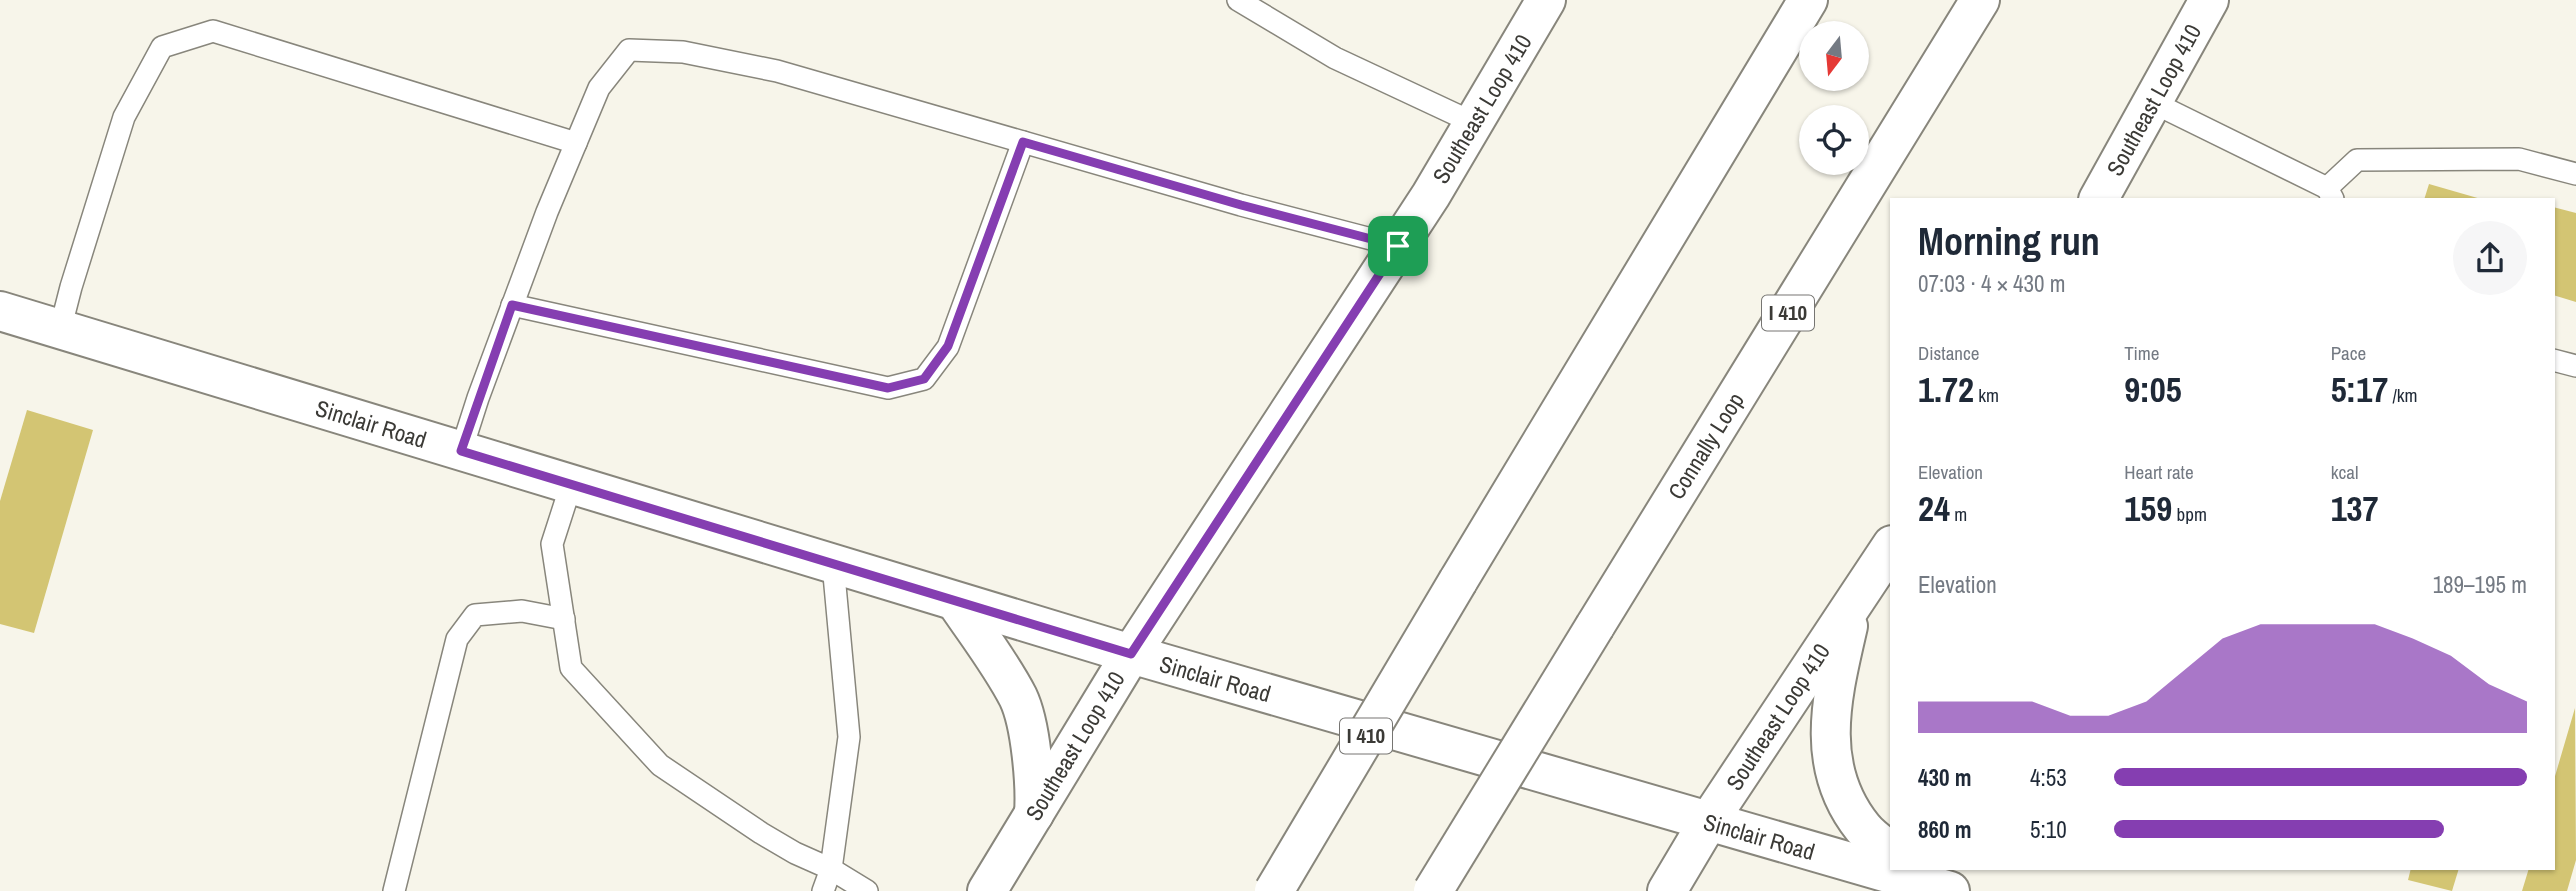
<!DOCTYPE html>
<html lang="en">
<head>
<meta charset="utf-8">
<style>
  :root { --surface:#fff; --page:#f6f6f7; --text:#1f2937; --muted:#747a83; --accent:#853eb1 }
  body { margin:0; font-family:"Archivo Narrow",sans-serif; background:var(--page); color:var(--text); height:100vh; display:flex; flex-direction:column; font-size:26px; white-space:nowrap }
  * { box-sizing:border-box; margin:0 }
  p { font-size:23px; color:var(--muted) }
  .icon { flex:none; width:38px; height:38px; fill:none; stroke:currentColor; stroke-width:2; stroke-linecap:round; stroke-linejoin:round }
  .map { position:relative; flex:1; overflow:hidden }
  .sheet { position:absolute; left:1890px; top:198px; width:665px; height:672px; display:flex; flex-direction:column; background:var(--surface); border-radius:0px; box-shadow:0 2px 5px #0004 }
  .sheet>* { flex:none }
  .needle { width:46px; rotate:196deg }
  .buttons { position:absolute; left:1799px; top:21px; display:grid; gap:14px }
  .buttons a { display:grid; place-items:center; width:70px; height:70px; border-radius:50%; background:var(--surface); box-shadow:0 2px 5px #0004; font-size:35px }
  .pin { position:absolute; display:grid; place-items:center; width:60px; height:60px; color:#fff; margin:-30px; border-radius:14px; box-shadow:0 4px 10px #0006 }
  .round { display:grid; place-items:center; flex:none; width:74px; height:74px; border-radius:37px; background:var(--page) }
  .headline { display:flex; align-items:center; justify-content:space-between; height:119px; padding:0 28px }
  h1 { font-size:38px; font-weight:700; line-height:52px }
  .stats { display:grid; grid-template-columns:repeat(3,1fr); gap:10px; height:119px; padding:7px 28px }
  .stats div { display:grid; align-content:center }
  .stats b { font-size:35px; font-weight:700 }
  .stats small { font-size:19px; font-weight:400 }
  .stats p { font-size:19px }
  .chart { height:196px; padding:14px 28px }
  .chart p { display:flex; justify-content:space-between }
  .chart svg { width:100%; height:126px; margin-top:7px; fill:var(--accent); opacity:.7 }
  ul { padding:0 28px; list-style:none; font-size:23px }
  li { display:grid; grid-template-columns:112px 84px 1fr; align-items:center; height:52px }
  li i { height:18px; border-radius:9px; background:var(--accent) }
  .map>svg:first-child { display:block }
</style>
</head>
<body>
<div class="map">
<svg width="2576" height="891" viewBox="0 0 2576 891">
  <rect width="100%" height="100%" fill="#f7f5ea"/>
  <g fill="#d3c573">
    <path d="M2429 184 2481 199V200H2424Z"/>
    <path d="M2553 207 2576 213V302L2553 295Z"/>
    <path d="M27 410 93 430 34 633 0 624V501Z"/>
    <path d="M2575 708 2576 860 2567 891H2522L2529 868H2553V783Z"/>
    <path d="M2411 868H2459L2452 891 2408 880Z"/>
  </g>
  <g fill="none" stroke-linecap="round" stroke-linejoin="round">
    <g stroke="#88867c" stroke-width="24">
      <g id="lane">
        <path d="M1238 0 1335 58 1474 123"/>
        <path d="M2152 102 2327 188 2333 199"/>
        <path d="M2327 188 2357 160 2519 159 2576 174"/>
        <path d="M512 305 888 388 924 379 948 347 1023 142"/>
        <path d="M60 330 71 287 124 117 162 47 213 31 576 143"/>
        <path d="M2553 360 2576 366"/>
        <path d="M461 451 478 398 547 212 599 88 629 50 683 52 777 71 1241 205 1398 246"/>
        <path d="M571 485 552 544 571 668 660 765 761 833 795 853 831 869 849 737 833 564"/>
        <path d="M394 891 457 639 475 615 522 611 564 619"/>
        <path d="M823 891 831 869 867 891"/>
      </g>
    </g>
    <g stroke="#88867c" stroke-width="42">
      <g id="secondary">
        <path d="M2098 200 2209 0"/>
        <path d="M0 311 1131 654 1950 891"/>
        <path d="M956 602C977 633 1001 664 1018 697 1031 724 1036 785 1034 814"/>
        <path d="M1848 626C1832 696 1813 766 1863 828 1870 837 1882 845 1892 853"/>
        <path d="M987 891 1131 654 1431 195 1546 0"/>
        <path d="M1667 891 1708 822 1892 545"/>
      </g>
    </g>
    <g stroke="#88867c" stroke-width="42">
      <g id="highway">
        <path d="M1458 581 1808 0"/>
        <path d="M1595 626 1980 0"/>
      </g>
    </g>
    <use href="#lane" stroke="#fff" stroke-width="21"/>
    <use href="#secondary" stroke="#fff" stroke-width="38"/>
    <use href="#highway" stroke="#fff" stroke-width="38"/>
    <g stroke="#88867c" stroke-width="42" stroke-linecap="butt">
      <g id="highway-bridge">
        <path d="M1274 891 1458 581"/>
        <path d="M1433 891 1595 626"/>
      </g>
    </g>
    <use href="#highway-bridge" stroke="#fff" stroke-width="38"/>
  </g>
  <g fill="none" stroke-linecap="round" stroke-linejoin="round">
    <g stroke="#fff" stroke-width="14">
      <path id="route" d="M1023 142 1241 205 1398 246 1131 654 461 451 512 305 888 388 924 379 948 346Z"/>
    </g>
    <use href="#route" stroke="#853eb1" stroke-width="9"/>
  </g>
  <g text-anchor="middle" stroke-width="7" stroke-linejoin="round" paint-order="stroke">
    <g fill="#fff" stroke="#767572" stroke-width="2">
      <rect x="1762" y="295.5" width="52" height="35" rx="5"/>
      <rect x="1340" y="718.5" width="52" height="35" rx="5"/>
    </g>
    <g font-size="21" font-weight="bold" fill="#3b3a36">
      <text x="1788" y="320">I 410</text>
      <text x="1366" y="743">I 410</text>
    </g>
    <g font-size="23" fill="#3b3a36" stroke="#fff">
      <text transform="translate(2154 100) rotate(-61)" y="8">Southeast Loop 410</text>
      <text transform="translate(1482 109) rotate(-59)" y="8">Southeast Loop 410</text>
      <text transform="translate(371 424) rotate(17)" y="8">Sinclair Road</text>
      <text transform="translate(1706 446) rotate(-58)" y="8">Connally Loop</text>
      <text transform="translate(1215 679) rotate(16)" y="8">Sinclair Road</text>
      <text transform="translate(1778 717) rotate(-57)" y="8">Southeast Loop 410</text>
      <text transform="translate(1075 746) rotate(-59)" y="8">Southeast Loop 410</text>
      <text transform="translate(1759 837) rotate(16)" y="8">Sinclair Road</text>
    </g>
  </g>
</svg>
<div class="buttons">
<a><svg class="needle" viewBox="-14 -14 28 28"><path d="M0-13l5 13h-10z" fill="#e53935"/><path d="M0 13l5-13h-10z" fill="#747a83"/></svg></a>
<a><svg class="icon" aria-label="locate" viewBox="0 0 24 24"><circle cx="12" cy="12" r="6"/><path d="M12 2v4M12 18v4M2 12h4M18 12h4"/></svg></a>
</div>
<div class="pin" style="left:1398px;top:246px;background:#1e9e55"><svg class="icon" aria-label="arrive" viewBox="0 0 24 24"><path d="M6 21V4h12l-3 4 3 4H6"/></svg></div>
<section class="sheet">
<div class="headline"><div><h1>Morning run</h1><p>07:03 · 4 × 430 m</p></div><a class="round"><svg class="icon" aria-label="share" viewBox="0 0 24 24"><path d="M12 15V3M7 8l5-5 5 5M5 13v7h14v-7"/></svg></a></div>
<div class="stats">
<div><p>Distance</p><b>1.72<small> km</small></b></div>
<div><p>Time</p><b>9:05</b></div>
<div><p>Pace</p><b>5:17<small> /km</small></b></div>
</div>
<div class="stats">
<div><p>Elevation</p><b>24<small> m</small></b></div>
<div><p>Heart rate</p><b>159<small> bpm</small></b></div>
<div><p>kcal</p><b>137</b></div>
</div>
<div class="chart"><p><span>Elevation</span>189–195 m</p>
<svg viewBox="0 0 160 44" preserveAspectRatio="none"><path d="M0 44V33L10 33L20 33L30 33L40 38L50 38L60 33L70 22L80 11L90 6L100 6L110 6L120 6L130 11L140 17L150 27L160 33V44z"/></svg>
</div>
<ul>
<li><b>430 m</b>4:53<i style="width:100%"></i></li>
<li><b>860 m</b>5:10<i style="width:80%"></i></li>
</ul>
</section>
</div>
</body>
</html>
